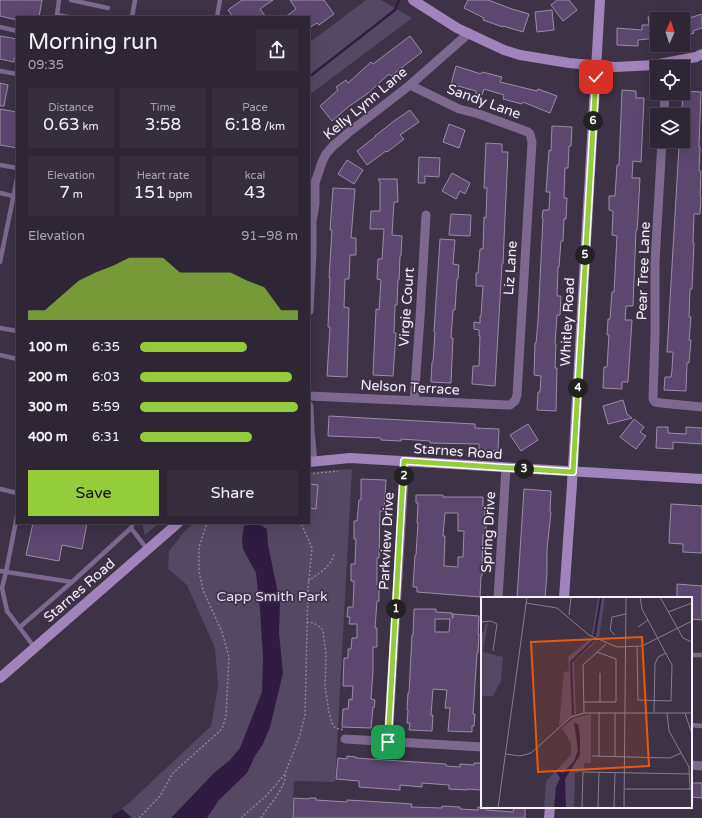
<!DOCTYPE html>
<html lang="en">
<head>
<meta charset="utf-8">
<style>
  :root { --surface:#2e2634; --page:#362e3c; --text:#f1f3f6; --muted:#a7a5ac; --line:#49434f; --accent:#95cc3b }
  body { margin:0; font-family:"Varela Round",sans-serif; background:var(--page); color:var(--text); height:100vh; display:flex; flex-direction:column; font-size:15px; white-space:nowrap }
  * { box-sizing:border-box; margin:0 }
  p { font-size:13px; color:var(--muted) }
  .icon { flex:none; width:22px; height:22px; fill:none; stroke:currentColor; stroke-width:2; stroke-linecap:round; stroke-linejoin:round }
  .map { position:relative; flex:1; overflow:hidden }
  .panel { position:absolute; left:16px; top:16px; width:294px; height:508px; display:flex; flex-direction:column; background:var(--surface); border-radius:0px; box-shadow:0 4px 16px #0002,0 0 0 1px var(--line) }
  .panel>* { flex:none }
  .needle { width:26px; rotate:3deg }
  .tools { position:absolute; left:650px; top:12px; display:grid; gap:8px }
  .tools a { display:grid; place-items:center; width:40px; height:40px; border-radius:0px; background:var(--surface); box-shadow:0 4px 16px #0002,0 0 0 1px var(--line); font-size:20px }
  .pin { position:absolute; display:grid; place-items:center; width:34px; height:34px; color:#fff; margin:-17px; border-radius:8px; box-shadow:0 2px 6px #0006 }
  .km { position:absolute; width:20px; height:20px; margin:-10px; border-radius:50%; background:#222; color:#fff; font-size:11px; line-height:20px; text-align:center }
  .round { display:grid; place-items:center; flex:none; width:42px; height:42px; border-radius:0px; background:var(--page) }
  .headline { display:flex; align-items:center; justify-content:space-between; height:68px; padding:0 12px }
  h1 { font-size:22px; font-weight:600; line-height:30px }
  .metrics { display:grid; grid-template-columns:repeat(3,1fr); gap:6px; height:68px; padding:4px 12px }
  .metrics div { display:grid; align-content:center; border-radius:0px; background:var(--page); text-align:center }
  .metrics b { font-size:17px; font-weight:600 }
  .metrics small { font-size:11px; font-weight:400 }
  .metrics p { font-size:11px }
  .chart { height:112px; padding:8px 12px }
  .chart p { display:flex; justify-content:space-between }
  .chart svg { width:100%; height:72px; margin-top:4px; fill:var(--accent); opacity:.7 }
  .button { display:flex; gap:8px; margin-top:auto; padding:8px 12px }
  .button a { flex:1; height:46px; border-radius:0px; background:var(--accent); color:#111; font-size:16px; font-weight:600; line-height:46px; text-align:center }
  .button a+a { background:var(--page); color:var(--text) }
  ul { padding:0 12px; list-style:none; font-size:13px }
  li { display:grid; grid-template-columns:64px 48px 1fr; align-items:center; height:30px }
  li i { height:10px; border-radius:5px; background:var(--accent) }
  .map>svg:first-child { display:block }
</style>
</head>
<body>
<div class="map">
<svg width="702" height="818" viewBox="0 0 702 818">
  <rect width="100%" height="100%" fill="#3d3246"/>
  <g fill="#554862">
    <path d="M366 0H381L412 18 309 95V43Z"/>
    <path d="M352 469 335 782 294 781 292 818H109L129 803 211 726 218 686 215 648 187 585 168 569 169 551 185 531 194 523H309V472Z"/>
    <path d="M143 523H159L145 535 143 527Z"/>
  </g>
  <g fill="#301c41">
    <path d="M255 523H257L267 529 268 545 280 603 279 633 283 673 270 727 263 744 255 756 247 773 219 800 207 818H171L214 773 230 760 240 748 262 692 263 656 260 609 256 573 243 549 242 539 244 526Z"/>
    <path d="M122 809 132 818H112L111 816Z"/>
  </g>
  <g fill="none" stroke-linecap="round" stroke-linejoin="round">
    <path stroke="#301c41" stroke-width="2.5" d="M309 77 395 10 399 0"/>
  </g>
  <g fill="#5c476f" stroke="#9a8ea6" fill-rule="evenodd">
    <path d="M0 0H42L39 17H17V20L0 16Z"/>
    <path d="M242 0H273L260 9 266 17H233L228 10Z"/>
    <path d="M290 0H324L334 14 319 25 317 23 309 28V17H285L296 9Z"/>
    <path d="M468 0H488L512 9 529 14 523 32 503 26V27L483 20 484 18 464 8Z"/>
    <path d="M557 0H569L577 10 563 21 551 5Z"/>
    <path d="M552 10 554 30 537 32 535 12Z"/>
    <path d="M702 14V28L693 31 694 33 683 36V20Z"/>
    <path d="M655 16 656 23H657V38L638 40V46L617 45V28L642 30V25H649L648 17Z"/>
    <path d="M0 36 17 39V59L14 58V62L0 59Z"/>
    <path d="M410 36 422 52 391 76 389 74 367 94 348 107 332 121 320 106 338 90 336 87 346 80 348 83 371 62 373 64Z"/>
    <path d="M456 66 481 74 482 72 502 77 500 82 537 91 538 89 557 96 550 113 523 102 522 104 503 99 504 95 484 89 482 95 476 93V91L451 84Z"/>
    <path d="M0 83 8 85 4 106H0Z"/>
    <path d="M622 90 636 91V98H644L641 162 633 161 632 178H640L638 216 637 230H636L633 306H626L625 320H632L628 382H622V389L603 388 604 367H607L609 335H607L608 319H610L612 292H614L617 236 612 235 613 211 609 210V196H615L617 165H619Z"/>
    <path d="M683 91 701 92 699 147H700L699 171H701L700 197H701L700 214H694L693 243H694L692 289H690L689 317H691L689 340H691L689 363H687L686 391 664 390 665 377H671L672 370 673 352H667L679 146H683V109H682Z"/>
    <path d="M0 109 17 112V148L0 145Z"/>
    <path d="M410 110 419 122 400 135 404 139 387 152 386 151 367 165 357 151 375 137V136L394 121Z"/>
    <path d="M449 124 465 130 459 148 443 142Z"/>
    <path d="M552 126 572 127 571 146H569L568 168H565L564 198H567L566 219H564L563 241H561L559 267H558L557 296H561L560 315H557L555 344H556L555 368H557L556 411 537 410 538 392H540L541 376 534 375 535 343H536L538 321 543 218H542L543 210H549L550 192H546L549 150 551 151Z"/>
    <path d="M486 143 502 144V152H508L504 240 503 264H502L495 386 472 384 473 366H479L480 336H479V330L474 329V322L480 323V316H481L483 286H476V273H478L480 249H483L484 217 486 218 487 188H484Z"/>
    <path d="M419 157 440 158 439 177 425 176V183H418Z"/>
    <path d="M347 160 363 170 354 184 338 174Z"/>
    <path d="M452 173 470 183 465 194 460 191 456 199 442 191Z"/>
    <path d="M378 179H397L398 202H394L392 235 402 236 401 256H400L399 280H398L397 305H395L394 333H396L393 376 373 375 376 309 379 310 381 280 377 279 378 259H382L384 229H370L371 211H380V182Z"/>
    <path d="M333 188 355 189 351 238H356V255H350L349 279H345L344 307 349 308 347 377 327 376 330 327H328L330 278H329L332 230H330Z"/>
    <path d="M451 214 471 215 470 236 449 235Z"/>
    <path d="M440 239 455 240 453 264 459 265 458 279H457L455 310H453L451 338H453L451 383 431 382 432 362H433L435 332H434Z"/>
    <path d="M623 400 627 414 632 418 608 424 603 406Z"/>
    <path d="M329 416 475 424V428L499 429 498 451 479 450V444L430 443V441L401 439V441L381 440V438L328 436Z"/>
    <path d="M634 419 644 427 640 432 646 436 636 449 620 437Z"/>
    <path d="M528 424 538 440 521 451 510 435Z"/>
    <path d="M657 427H668V433L686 434V427L702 428V444L673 442V449L656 448Z"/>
    <path d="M361 479 386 480 384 511H380L379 558H377V585H379V601H377L375 628H377V647H373V671L371 699 375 700 374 708 373 707 371 728 342 727 343 709H348L349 699 352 700 353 686H343L344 658H348V649H351L352 638H357V624H349L350 617H347L348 607H353L354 581H351V564H355L356 539H354V521H357L359 500H361Z"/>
    <path d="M309 484 318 485 316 509 309 508Z"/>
    <path d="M524 489 551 491 550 512H551L547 549V573L545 598H517Z"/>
    <path d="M416 495H443V497H483V507H485V518H486V536L483 535 482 576H481L480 597 417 592V587H413L415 555H416L418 523H417L418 503H416ZM445 513H458V531H464L463 557H458V567L444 566 445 536H443Z"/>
    <path d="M671 504 702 506V553L683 552V544L669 543Z"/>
    <path d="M33 523H87L82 549 62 545 59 561 26 555Z"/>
    <path d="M677 584 702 586V620L691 619V598H677Z"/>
    <path d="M414 609H436V612L452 613V618H453V614L479 616 478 634H479L478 653H477L473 714H475L474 726H472V732L448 731 450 708H445L447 690 433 689 431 715H433L432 731 409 730 410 723H407L408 710H407L408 693H409L412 635H413ZM435 619H450L449 632H435Z"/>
    <path d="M347 756 356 757V758L446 764V766L460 767V764L474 765V763H482V787H481V790L467 789V790L449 789V785L422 783V787L400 785V790L359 787V781L336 779 338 758 347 759Z"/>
    <path d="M691 783H702V798L691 797Z"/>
    <path d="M294 798 309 799V798H316V800L347 802V800L365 801 412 804 411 807 442 808V806L460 807V809L478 810V807H486V810L513 812 514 807H525V818H293Z"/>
  </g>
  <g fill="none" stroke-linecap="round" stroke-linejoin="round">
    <g stroke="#8d8495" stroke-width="1.5" stroke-dasharray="2 2" stroke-linecap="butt">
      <path d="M309 474 338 471"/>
      <path d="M308 581C318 574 332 566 334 554"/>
      <path d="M307 622 314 623 321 628 323 631 326 655 325 687 329 712 332 723 335 728 344 730"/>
      <path d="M139 818 160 796 173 773 222 729 226 716 229 657 222 632 203 590 199 571V547L206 526 210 523"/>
      <path d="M241 818 267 795 285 774 300 735 305 715 308 588 312 548 301 523"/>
      <path d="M261 818C268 806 287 787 285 774"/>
    </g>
    <g stroke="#7c698d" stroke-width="4.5">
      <path d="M59 0 57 15 68 17"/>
      <path d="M71 0 108 8"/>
      <path d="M132 17 135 0"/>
      <path d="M217 17 220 0"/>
      <path d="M0 27 17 31"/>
      <path d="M0 71 17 74"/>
      <path d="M0 165 17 168"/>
      <path d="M0 193 17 197"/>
      <path d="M0 262 17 179"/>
      <path d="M0 328 17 331"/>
      <path d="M0 355 17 359"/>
      <path d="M0 489 17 493"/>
      <path d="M17 516 6 572 2 588 7 611 35 648"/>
      <path d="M131 528 147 549"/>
      <path d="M0 571 72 582 131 528 133 523"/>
      <path d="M20 627 72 582"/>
      <path d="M691 655H702"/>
      <path d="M691 725 702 726"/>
    </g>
    <g stroke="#7c698d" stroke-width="9">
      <path d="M664 115 665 93"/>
      <path d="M662 141 655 262V334L653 399 655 402 661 403 702 407"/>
      <path d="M309 311 312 253V222L315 204V183L322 162 326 154 333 146 348 133 410 85 469 33"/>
      <path d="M309 396 507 405H510L515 401 517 395 532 142 530 134 528 132 479 114 459 109 410 85"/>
      <path d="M414 401 420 318 426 215"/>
      <path d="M309 406 310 431 313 462"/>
      <path d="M498 598 506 468"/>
      <path d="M345 739 482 747"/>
      <path d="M388 742 405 461"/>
      <path d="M691 765 702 766"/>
    </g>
    <g stroke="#a284bd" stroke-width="10">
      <path d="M413 0 457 28 504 50 520 55 569 63 615 67 636 66 654 65 696 57 702 54"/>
      <path d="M309 462 350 458 702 479"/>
      <path d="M564 598 572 484 600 0"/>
      <path d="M0 678 178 523"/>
      <path d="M549 818 550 807"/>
    </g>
  </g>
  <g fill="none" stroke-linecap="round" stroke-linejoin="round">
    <g stroke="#fff" stroke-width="8">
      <path id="route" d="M388 742 404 461 573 472 596 77"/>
    </g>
    <use href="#route" stroke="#95cc3b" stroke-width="5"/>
  </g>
  <g text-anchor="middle" stroke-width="3.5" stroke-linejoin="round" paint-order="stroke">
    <g font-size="14" fill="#f6effc" stroke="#3d3246">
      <text transform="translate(484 101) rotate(20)" y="5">Sandy Lane</text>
      <text transform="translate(365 103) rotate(-40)" y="5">Kelly Lynn Lane</text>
      <text transform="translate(510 268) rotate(-86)" y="5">Liz Lane</text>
      <text transform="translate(643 271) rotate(-88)" y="5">Pear Tree Lane</text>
      <text transform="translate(406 307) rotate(-86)" y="5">Virgie Court</text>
      <text transform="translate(567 322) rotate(-87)" y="5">Whitley Road</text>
      <text transform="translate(410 387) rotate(3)" y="5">Nelson Terrace</text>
      <text transform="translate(458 451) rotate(4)" y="5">Starnes Road</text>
      <text transform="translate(488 532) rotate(-87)" y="5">Spring Drive</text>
      <text transform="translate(386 541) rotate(-87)" y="5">Parkview Drive</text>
      <text transform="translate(79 590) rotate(-41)" y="5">Starnes Road</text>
    </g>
    <g font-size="14" fill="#eadcf8" stroke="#3d3246">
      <text x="272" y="601">Capp Smith Park</text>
    </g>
  </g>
  <g transform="translate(481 597)">
    <rect width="211" height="211" fill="#3d3246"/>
    <path d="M117 0H124L118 41 111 37ZM7 26 2 55 22 60 20 84 12 99H0V35H3L4 27ZM109 42 115 45 93 64 95 117 78 129 83 75 88 74 87 60ZM110 117V166H103V174L94 176 93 211H63L65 184 90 158V146L81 131 93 121Z" fill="#554862"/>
    <path d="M93 126 97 127 99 138V158L84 182 85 211H73L75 190 79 181 74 173 82 176 93 164 97 153Z" fill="#301c41"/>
    <path fill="none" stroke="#301c41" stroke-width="2" d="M92 118 90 65 113 43 120 0"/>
    <path fill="none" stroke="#877e8f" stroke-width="1" d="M179 0 202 41 211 45M45 6 76 11 108 38 136 50 161 49 211 24M187 15 211 6M88 18 90 0M0 25 10 24 16 27 12 54M157 30 167 23M134 38 129 33 131 20 145 17M156 50 157 103 190 104 191 68 161 12 159 0M102 105H135V62L116 55M119 105V76M173 115 174 67 177 60 185 56M103 116 102 68 125 47M186 116 188 134 208 170 209 192M204 116 211 137M25 157 39 159 50 156 90 120 103 116H211M111 159 189 161 200 156M118 159V115M134 159V116M144 192H211M17 211 46 0M101 211 102 175 209 177M117 211 118 175M133 211 134 176M143 211 145 0"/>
    <path fill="#e8590c" fill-opacity="0.15" stroke="#e8590c" stroke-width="2" d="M161 40 168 169 57 175 50 45Z"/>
    <rect width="211" height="211" fill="none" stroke="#f6effc" stroke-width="2"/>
  </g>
</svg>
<div class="tools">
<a><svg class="needle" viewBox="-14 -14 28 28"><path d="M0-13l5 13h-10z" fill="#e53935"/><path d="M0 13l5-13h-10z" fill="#a7a5ac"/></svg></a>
<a><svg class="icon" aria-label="locate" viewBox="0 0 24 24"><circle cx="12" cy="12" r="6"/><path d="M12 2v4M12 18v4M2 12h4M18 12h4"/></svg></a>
<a><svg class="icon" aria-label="layers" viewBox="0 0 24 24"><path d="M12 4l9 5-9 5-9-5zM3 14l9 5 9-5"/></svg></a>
</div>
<div class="pin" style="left:388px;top:742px;background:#1e9e55"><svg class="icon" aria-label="arrive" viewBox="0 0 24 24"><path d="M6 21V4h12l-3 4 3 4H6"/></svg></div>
<div class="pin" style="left:596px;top:77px;background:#d93025"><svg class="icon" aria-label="check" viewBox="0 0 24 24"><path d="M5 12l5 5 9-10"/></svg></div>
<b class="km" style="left:396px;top:609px">1</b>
<b class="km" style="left:404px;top:476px">2</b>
<b class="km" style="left:524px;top:469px">3</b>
<b class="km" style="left:578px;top:388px">4</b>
<b class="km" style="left:585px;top:255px">5</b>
<b class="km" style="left:593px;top:121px">6</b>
<section class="panel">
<div class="headline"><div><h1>Morning run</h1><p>09:35</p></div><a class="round"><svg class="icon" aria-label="share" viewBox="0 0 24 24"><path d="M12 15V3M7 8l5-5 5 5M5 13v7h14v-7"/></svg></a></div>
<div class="metrics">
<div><p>Distance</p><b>0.63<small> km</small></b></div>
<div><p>Time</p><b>3:58</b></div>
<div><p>Pace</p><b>6:18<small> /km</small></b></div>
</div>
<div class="metrics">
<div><p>Elevation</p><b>7<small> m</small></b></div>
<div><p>Heart rate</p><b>151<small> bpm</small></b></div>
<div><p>kcal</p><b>43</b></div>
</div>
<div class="chart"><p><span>Elevation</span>91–98 m</p>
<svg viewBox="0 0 160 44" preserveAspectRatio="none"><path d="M0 44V38L10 38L20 29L30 20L40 15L50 11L60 6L70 6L80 6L90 15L100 15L110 15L120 15L130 20L140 24L150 38L160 38V44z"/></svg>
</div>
<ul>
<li><b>100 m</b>6:35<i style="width:68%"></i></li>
<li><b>200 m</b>6:03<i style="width:96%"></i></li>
<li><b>300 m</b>5:59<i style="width:100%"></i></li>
<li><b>400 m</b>6:31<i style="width:71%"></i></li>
</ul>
<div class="button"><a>Save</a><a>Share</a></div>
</section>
</div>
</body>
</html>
